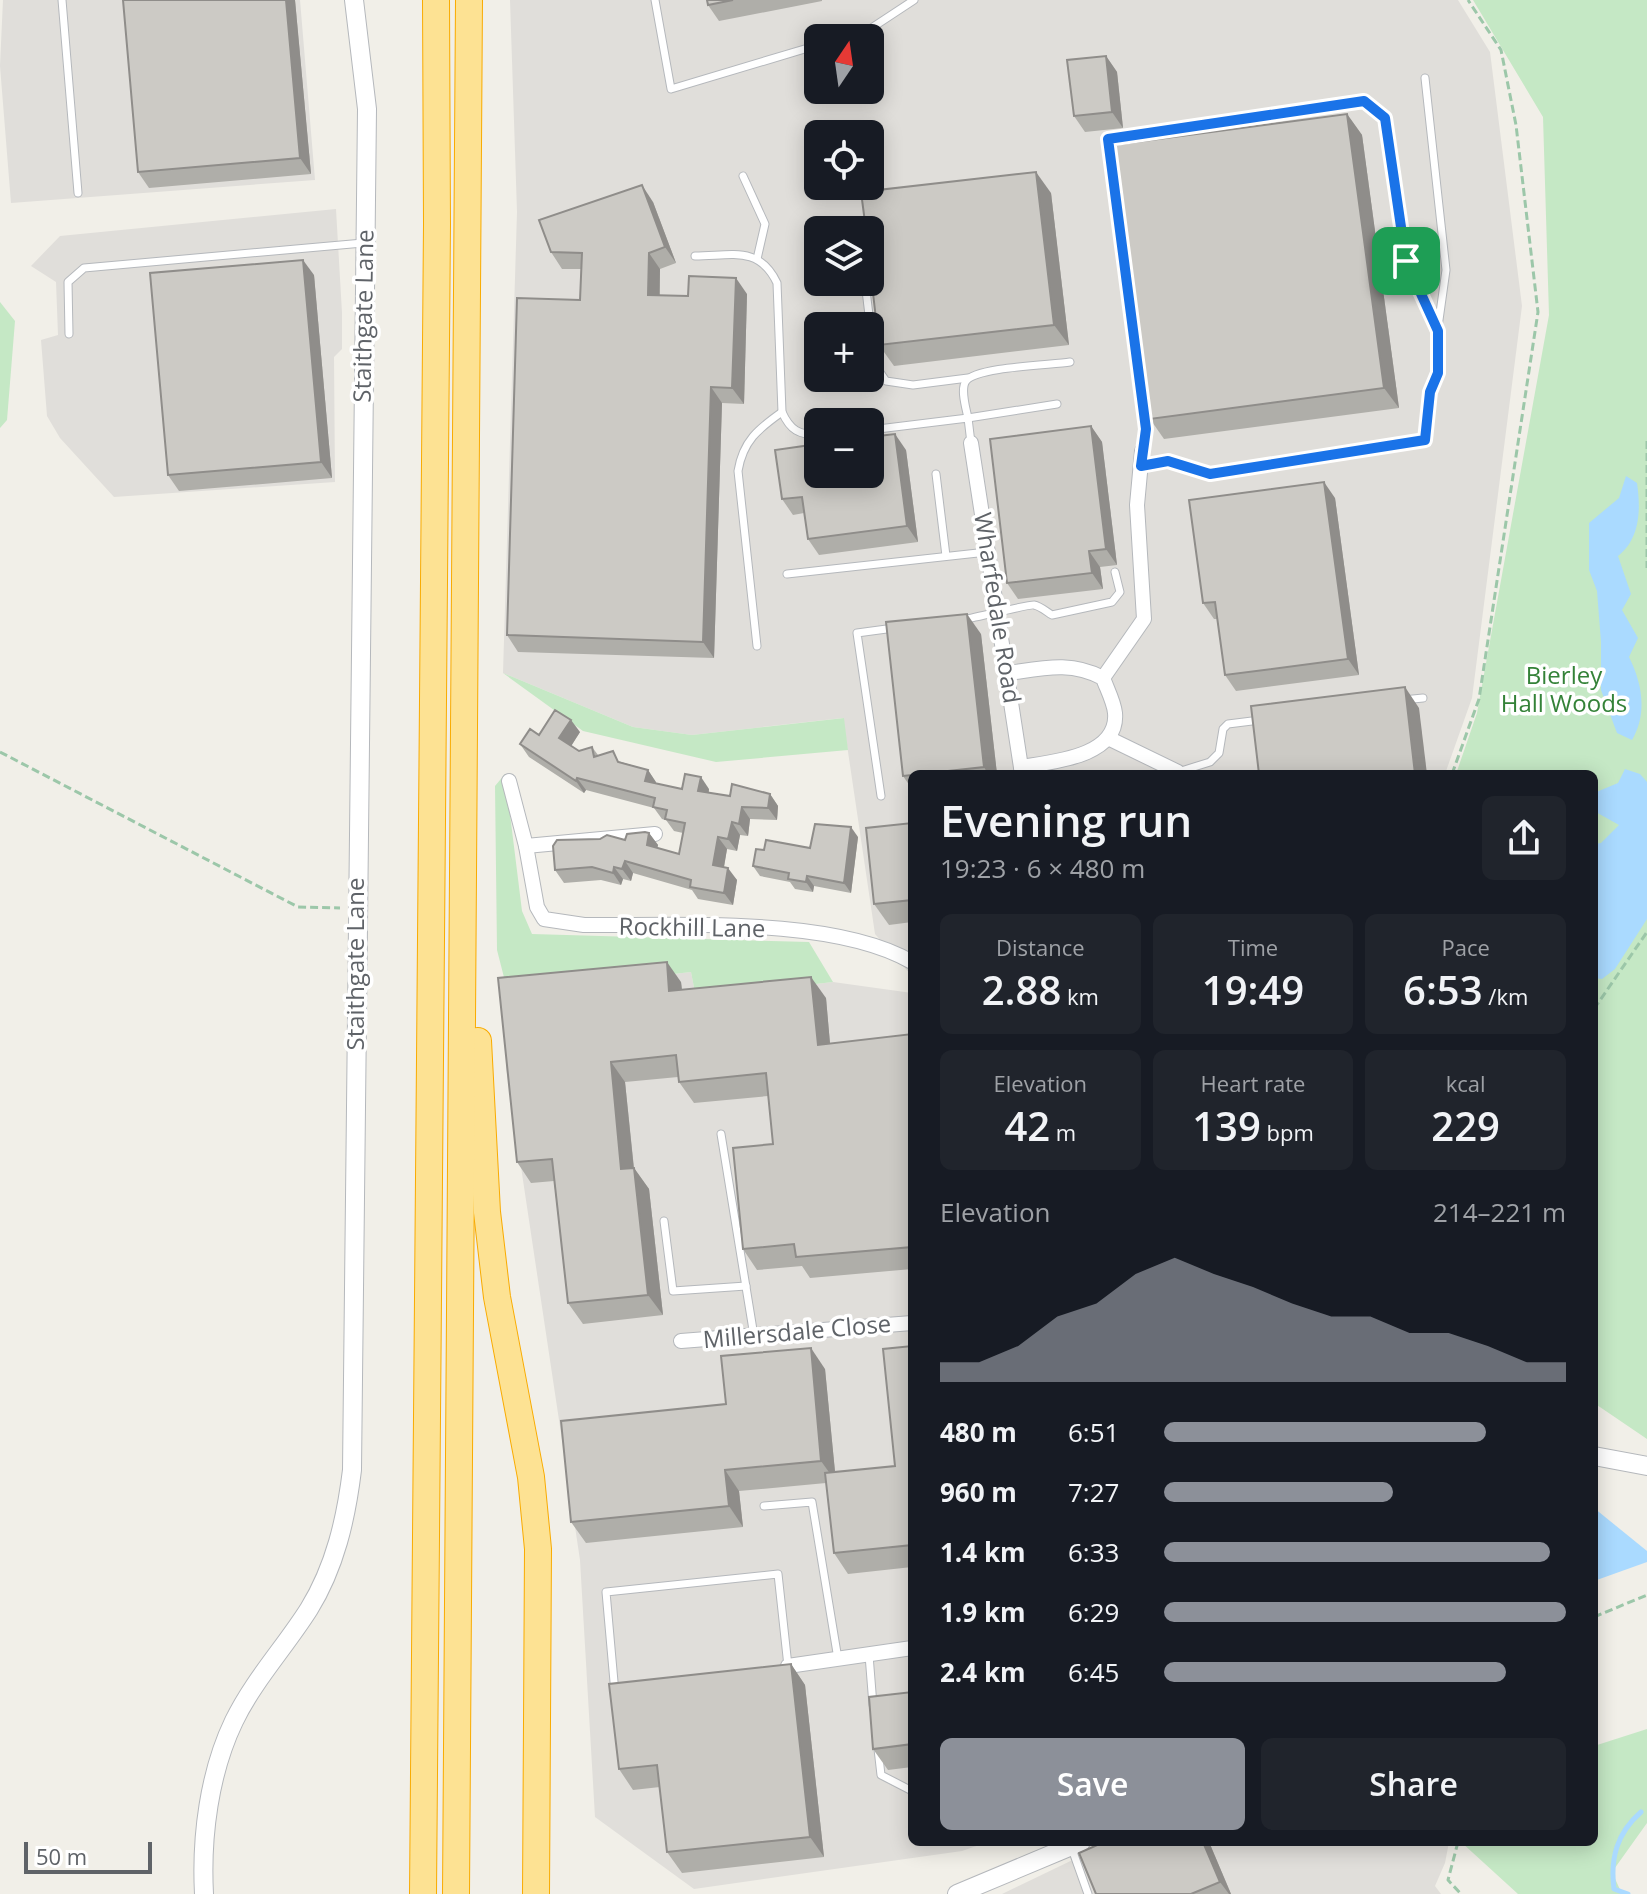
<!DOCTYPE html>
<html lang="en">
<head>
<meta charset="utf-8">
<style>
  :root { --surface:#171b24; --page:#20242c; --text:#f1f3f6; --muted:#9ea1a6; --accent:#8c9099 }
  body { margin:0; font-family:"Open Sans",sans-serif; background:var(--page); color:var(--text); height:100vh; display:flex; flex-direction:column; font-size:30px; white-space:nowrap }
  * { box-sizing:border-box; margin:0 }
  p { font-size:26px; color:var(--muted) }
  .icon { flex:none; width:44px; height:44px; fill:none; stroke:currentColor; stroke-width:2; stroke-linecap:round; stroke-linejoin:round }
  .map { position:relative; flex:1; overflow:hidden }
  .details { position:absolute; left:908px; top:770px; width:690px; height:1076px; display:flex; flex-direction:column; background:var(--surface); border-radius:12px; box-shadow:0 4px 20px #0003 }
  .details>* { flex:none }
  .needle { width:52px; rotate:13deg }
  .buttons { position:absolute; left:804px; top:24px; display:grid; gap:16px }
  .buttons a { display:grid; place-items:center; width:80px; height:80px; border-radius:12px; background:var(--surface); box-shadow:0 4px 20px #0003; font-size:40px }
  .scale { position:absolute; left:24px; bottom:20px; width:128px; box-sizing:border-box; padding-left:8px; border:4px solid #5f6368; border-top:0; font-size:22px; line-height:28px; white-space:nowrap; color:#5f6368; -webkit-text-stroke:6px #fff; paint-order:stroke }
  .pin { position:absolute; display:grid; place-items:center; width:68px; height:68px; color:#fff; margin:-34px; border-radius:16px; box-shadow:0 4px 12px #0006 }
  .round { display:grid; place-items:center; flex:none; width:84px; height:84px; border-radius:12px; background:var(--page) }
  .head { display:flex; align-items:center; justify-content:space-between; height:136px; padding:0 32px }
  h1 { font-size:44px; font-weight:600; line-height:60px }
  .stats { display:grid; grid-template-columns:repeat(3,1fr); gap:12px; height:136px; padding:8px 32px }
  .stats div { display:grid; align-content:center; border-radius:12px; background:var(--page); text-align:center }
  .stats b { font-size:40px; font-weight:600 }
  .stats small { font-size:22px; font-weight:400 }
  .stats p { font-size:22px }
  .chart { height:224px; padding:16px 32px }
  .chart p { display:flex; justify-content:space-between }
  .chart svg { width:100%; height:144px; margin-top:8px; fill:var(--accent); opacity:.7 }
  .action { display:flex; gap:16px; margin-top:auto; padding:16px 32px }
  .action a { flex:1; height:92px; border-radius:12px; background:var(--accent); color:#fff; font-size:32px; font-weight:600; line-height:92px; text-align:center }
  .action a+a { background:var(--page); color:var(--text) }
  ul { padding:0 32px; list-style:none; font-size:26px }
  li { display:grid; grid-template-columns:128px 96px 1fr; align-items:center; height:60px }
  li i { height:20px; border-radius:10px; background:var(--accent) }
  .map>svg:first-child { display:block }
</style>
</head>
<body>
<div class="map">
<svg width="1647" height="1894" viewBox="0 0 1647 1894">
  <rect width="100%" height="100%" fill="#f1efe8"/>
  <g fill="#e0deda" fill-rule="evenodd">
    <path d="M3 0H300L315 180 11 203 0 66Z"/>
    <path d="M510 0H1458L1490 52 1522 306 1472 698 1445 774H912V976L875 934 843 718 692 735 633 727 503 673 517 212ZM818 38H870V90H818ZM818 134H870V186H818ZM818 230H870V282H818ZM818 326H870V378H818ZM818 422H870V474H818Z"/>
    <path d="M336 209 342 313V349L334 357 335 482 114 497 60 438 47 416 41 340 58 335 56 282 31 266 60 236Z"/>
    <path d="M691 972 696 998 833 982 912 993V1842H988L962 1851 694 1889 595 1817 580 1560 506 1067 508 993Z"/>
    <path d="M1110 1842H1449L1445 1863 1435 1886 1441 1894H1002Z"/>
  </g>
  <g fill="#c5e8c5">
    <path d="M1473 0H1647V1439L1594 1403V774H1456L1477 713 1549 315 1543 117Z"/>
    <path d="M0 302 15 321 7 420 0 428Z"/>
    <path d="M503 673 633 727 692 735 844 718 848 750 716 762 583 731Z"/>
    <path d="M505 774 522 911 532 934 809 942 833 982 696 998 691 972 508 993 497 950 495 786Z"/>
    <path d="M1647 1729V1823L1612 1872 1622 1894H1518L1461 1842H1594V1746Z"/>
  </g>
  <g fill="#aadaff">
    <path d="M1626 476 1637 483C1641 510 1640 539 1618 556L1631 594 1622 610 1638 638 1629 657C1643 685 1647 714 1632 740L1617 733 1601 690V642L1597 591 1589 570V523L1619 498Z"/>
    <path d="M1625 769 1640 774 1647 782V919L1615 969 1602 979 1594 978V844L1601 843 1619 825 1594 811V793L1618 783Z"/>
    <path d="M1594 1508 1647 1551V1562L1594 1581Z"/>
  </g>
  <g fill="none" stroke-linecap="round" stroke-linejoin="round">
    <path stroke="#aadaff" stroke-width="5" d="M1628 1894 1614 1889C1610 1858 1617 1833 1641 1812"/>
    <g stroke="#b5b8bc" stroke-width="9">
      <g id="service">
        <path d="M62 0 78 193"/>
        <path d="M655 0 671 89 818 45"/>
        <path d="M841 38 870 29 914 0"/>
        <path d="M743 176 765 224 757 259"/>
        <path d="M856 228V230"/>
        <path d="M695 256C731 256 759 245 777 283L782 412C790 430 799 435 818 435"/>
        <path d="M865 282 875 365 886 381 913 385 968 378"/>
        <path d="M69 334 68 282 84 268 363 243"/>
        <path d="M1057 404 968 418C966 408 960 389 966 381 976 367 1050 365 1070 362"/>
        <path d="M870 430 968 418 971 443"/>
        <path d="M1142 451 1146 429 1108 139 1364 101 1385 118 1406 261 1438 331"/>
        <path d="M1141 466 1168 461 1210 474 1425 440 1430 392 1438 373V327L1446 270 1425 78"/>
        <path d="M936 474 946 556"/>
        <path d="M787 574 987 552"/>
        <path d="M962 620C974 618 1030 604 1034 605 1040 606 1047 612 1052 615L1112 602 1120 592 1115 572"/>
        <path d="M757 646 738 471C743 441 758 429 782 412"/>
        <path d="M1403 700 1423 698"/>
        <path d="M1178 772 1210 762 1219 753 1223 729 1228 724 1260 720"/>
        <path d="M881 796 857 633 894 628"/>
        <path d="M721 1134 754 1336"/>
        <path d="M664 1221 673 1291 746 1286"/>
        <path d="M764 1506 812 1502 838 1659"/>
        <path d="M869 1655 873 1705"/>
        <path d="M615 1693 606 1592 778 1574 788 1666"/>
        <path d="M878 1749 881 1775 912 1791"/>
        <path d="M1072 1849 1088 1894"/>
      </g>
    </g>
    <g stroke="#b5b8bc" stroke-width="16">
      <g id="minor">
        <path d="M971 443 1022 774"/>
        <path d="M1009 673C1044 668 1071 661 1103 678 1107 689 1114 702 1115 713 1119 757 1051 762 1021 767"/>
        <path d="M1103 678 1144 619 1137 505 1142 451"/>
        <path d="M1108 738 1178 772"/>
        <path d="M509 781 526 846 537 907 544 919 584 925C676 926 833 916 912 962"/>
        <path d="M526 846 655 834"/>
        <path d="M681 1341 912 1323"/>
        <path d="M788 1666 912 1648"/>
      </g>
    </g>
    <g stroke="#b5b8bc" stroke-width="20">
      <g id="tertiary">
        <path d="M1594 1456 1647 1466"/>
        <path d="M204 1894C201 1837 209 1773 234 1721 254 1680 285 1647 309 1609 335 1567 346 1519 352 1470L367 109 354 0"/>
        <path d="M957 1894 1081 1842"/>
      </g>
    </g>
    <g stroke="#f9ab00" stroke-width="28">
      <g id="motorway">
        <path d="M478 1041 487 1212 497 1297 531 1477 538 1549 536 1894"/>
        <path d="M423 1894 437 224 436 0"/>
        <path d="M456 1894 469 0"/>
      </g>
    </g>
    <g stroke="#9cc7a9" stroke-width="3" stroke-dasharray="8 4" stroke-linecap="butt">
      <path d="M1647 441V568"/>
      <path d="M0 752 298 907 340 908"/>
      <path d="M1452 774 1479 699 1538 312 1516 125 1501 50 1468 0"/>
      <path d="M1594 1009 1647 932"/>
      <path d="M1594 1617 1647 1595"/>
      <path d="M1458 1842 1448 1880 1461 1894"/>
    </g>
    <use href="#service" stroke="#fff" stroke-width="7"/>
    <use href="#minor" stroke="#fff" stroke-width="14"/>
    <use href="#tertiary" stroke="#fff" stroke-width="18"/>
    <use href="#motorway" stroke="#fde293" stroke-width="26"/>
  </g>
  <g fill="#afaea9">
    <path d="M123 0H295L311 174 149 188 138 172Z"/>
    <path d="M707 0H822V1L719 21 708 5Z"/>
    <path d="M1106 56 1117 72 1123 128 1085 132 1074 116Z"/>
    <path d="M1347 114 1362 135 1399 408 1164 439 1150 419Z"/>
    <path d="M1051 193 1069 345 894 366 879 345Z"/>
    <path d="M653 202 676 263 660 269V295L688 296 747 294 744 404 722 403 714 658 518 652 507 635 580 300 581 269H562L551 252Z"/>
    <path d="M314 275 332 478 179 491 168 475Z"/>
    <path d="M1091 426 1102 442 1117 565 1100 567 1103 589 1018 599 1007 583Z"/>
    <path d="M906 450 918 542 819 555 808 539 804 513 793 515 782 499Z"/>
    <path d="M1335 498 1359 675 1236 691 1225 675 1217 619H1214L1203 603Z"/>
    <path d="M981 634 997 774H912V789L903 776Z"/>
    <path d="M580 732 571 746 579 751 592 747 598 755 648 770 656 783 682 789H709V793L730 796 770 794 778 806 777 820 750 819 748 836 740 835 737 851 727 849 724 867 737 880 733 905 698 899 692 890 633 873 631 881 623 879 621 885 601 880 564 883 555 870 625 840 649 833 658 845 657 848 679 854 683 833 674 831 666 820 662 819 654 808 586 790 584 793 529 757 520 744 539 735Z"/>
    <path d="M912 823V922L889 925 874 904Z"/>
    <path d="M858 837 851 893 814 886 813 892 795 889 790 882 760 876 753 866 764 850 810 848Z"/>
    <path d="M681 982 682 989 826 998 830 1044 912 1034V1269L810 1278 802 1266 757 1270 743 1249 773 1144 768 1096 694 1103 679 1082 678 1077 625 1082 634 1168 649 1189 663 1315 583 1324 568 1303 554 1181 531 1183 517 1162Z"/>
    <path d="M912 1346V1567L848 1574 834 1553 826 1483 739 1491 743 1527 586 1543 571 1522 726 1404 825 1369 835 1472 895 1466Z"/>
    <path d="M791 1664 805 1685 824 1857 682 1873 667 1852 660 1787 633 1790 619 1769Z"/>
    <path d="M912 1692V1767L888 1770 873 1749Z"/>
    <path d="M1209 1842 1231 1894H1096Z"/>
  </g>
  <g fill="#8f8d8a">
    <path d="M286 0H295L311 174 300 158Z"/>
    <path d="M1106 56 1117 72 1123 128 1112 112Z"/>
    <path d="M1347 114 1362 135 1399 408 1384 388Z"/>
    <path d="M1036 172 1051 193 1069 345 1054 325Z"/>
    <path d="M642 185 653 202 676 263 665 247Z"/>
    <path d="M649 253 660 269 659 311 648 295Z"/>
    <path d="M303 260 314 275 332 478 321 462Z"/>
    <path d="M736 278 747 294 744 404 732 388Z"/>
    <path d="M711 387 722 403 714 658 703 642Z"/>
    <path d="M1091 426 1102 442 1117 565 1106 549Z"/>
    <path d="M895 434 906 450 918 542 907 526Z"/>
    <path d="M1324 482 1335 498 1359 675 1348 659Z"/>
    <path d="M1089 551 1100 567 1103 589 1092 573Z"/>
    <path d="M967 614 981 634 997 774H988L984 767Z"/>
    <path d="M1405 687 1419 708 1427 774H1415Z"/>
    <path d="M571 720 580 732 568 751 559 738Z"/>
    <path d="M648 770 656 782 653 793 645 781Z"/>
    <path d="M701 777 709 789 706 804 698 791Z"/>
    <path d="M577 778 586 790 584 793 576 781Z"/>
    <path d="M770 794 778 806 777 820 768 808Z"/>
    <path d="M742 807 750 819 748 836 739 824Z"/>
    <path d="M732 822 740 835 737 851 728 839Z"/>
    <path d="M851 827 858 837 851 893 844 883Z"/>
    <path d="M649 833 658 845 655 857 647 845Z"/>
    <path d="M718 837 727 849 722 878 713 865Z"/>
    <path d="M625 861 633 873 631 881 622 869Z"/>
    <path d="M614 867 623 879 621 885 613 873Z"/>
    <path d="M728 868 737 880 733 905 724 893Z"/>
    <path d="M807 876 814 886 813 892 806 882Z"/>
    <path d="M667 962 681 982 684 1011 669 991Z"/>
    <path d="M811 977 826 998 832 1066 818 1045Z"/>
    <path d="M611 1062 625 1082 636 1190 621 1169Z"/>
    <path d="M634 1168 649 1189 663 1315 648 1295Z"/>
    <path d="M811 1348 825 1369 836 1482 821 1461Z"/>
    <path d="M725 1470 739 1491 743 1527 729 1506Z"/>
    <path d="M791 1664 805 1685 824 1857 810 1837Z"/>
    <path d="M1203 1842H1209L1231 1894H1229L1220 1882Z"/>
  </g>
  <g fill="#cccac5" stroke="#8f8d8a" stroke-width="2">
    <path d="M123 0H286L300 158 138 172Z"/>
    <path d="M707 0H733L708 5Z"/>
    <path d="M1106 56 1112 112 1074 116 1067 60Z"/>
    <path d="M1347 114 1384 388 1150 419 1113 145Z"/>
    <path d="M1036 172 1054 325 879 345 870 267V230H866L861 192Z"/>
    <path d="M642 185 665 247 649 253 648 295 688 296 689 276 736 278 732 388 711 387 703 642 507 635 517 298 580 300 582 253 551 252 539 220Z"/>
    <path d="M303 260 321 462 168 475 150 273Z"/>
    <path d="M1091 426 1106 549 1089 551 1092 573 1007 583 990 439Z"/>
    <path d="M895 434 907 526 808 539 802 497 782 499 775 450 818 444V474H870V437Z"/>
    <path d="M1324 482 1348 659 1225 675 1215 602 1203 603 1189 500Z"/>
    <path d="M967 614 984 767 903 776 886 622Z"/>
    <path d="M1405 687 1415 774H1259L1251 706Z"/>
    <path d="M555 710 571 720 559 738 579 751 592 747 594 757 613 751 618 762 648 770 645 781 682 789 685 774 701 777 698 791 730 796 732 784 770 794 768 808 742 807 739 824 732 822 728 839 718 837 713 865 728 868 724 893 690 887 691 880 625 861 622 869 614 867 613 873 592 867 555 870 553 846 557 840 600 839 607 835 625 840 627 834 645 832 649 833 647 845 679 854 685 823 665 819 667 810 653 807 655 798 577 778 576 781 520 744 530 729 539 735Z"/>
    <path d="M912 823V900L874 904 866 828Z"/>
    <path d="M815 824 851 827 844 883 807 876 806 882 788 879 789 873 753 866 756 849 764 850 766 840 810 848Z"/>
    <path d="M667 962 669 991 811 977 818 1045 912 1034V1247L796 1257 794 1244 743 1249 733 1148 773 1144 766 1073 679 1082 676 1055 611 1062 621 1169 634 1168 648 1295 568 1303 552 1159 517 1162 498 978Z"/>
    <path d="M912 1346V1545L834 1553 825 1473 895 1466 883 1349Z"/>
    <path d="M811 1348 821 1461 725 1470 729 1506 571 1522 561 1421 726 1404 721 1356Z"/>
    <path d="M791 1664 810 1837 667 1852 657 1765 619 1769 609 1684Z"/>
    <path d="M912 1692V1744L873 1749 869 1697Z"/>
    <path d="M1104 1842H1203L1220 1882 1191 1894H1096L1079 1853Z"/>
  </g>
  <g fill="none" stroke-linecap="round" stroke-linejoin="round">
    <g stroke="#fff" stroke-width="16">
      <path id="route" d="M1364 101 1385 118 1406 261 1438 331V373L1430 392 1425 440 1210 474 1168 461 1141 466 1146 429 1108 139Z"/>
    </g>
    <use href="#route" stroke="#1a73e8" stroke-width="10"/>
  </g>
  <g text-anchor="middle" stroke-width="7" stroke-linejoin="round" paint-order="stroke">
    <g font-size="24" fill="#5f6368" stroke="#fff">
      <text transform="translate(364 316) rotate(-89)" y="8">Staithgate Lane</text>
      <text transform="translate(997 608) rotate(81)" y="8">Wharfedale Road</text>
      <text transform="translate(692 928) rotate(1)" y="8">Rockhill Lane</text>
      <text transform="translate(356 964) rotate(-90)" y="8">Staithgate Lane</text>
      <text transform="translate(797 1332) rotate(-5)" y="8">Millersdale Close</text>
    </g>
    <g font-size="24" fill="#348238" stroke="#fff">
      <text x="1564" y="684">Bierley<tspan x="1564" dy="28">Hall Woods</tspan></text>
    </g>
  </g>
</svg>
<div class="buttons">
<a><svg class="needle" viewBox="-14 -14 28 28"><path d="M0-13l5 13h-10z" fill="#e53935"/><path d="M0 13l5-13h-10z" fill="#9ea1a6"/></svg></a>
<a><svg class="icon" aria-label="locate" viewBox="0 0 24 24"><circle cx="12" cy="12" r="6"/><path d="M12 2v4M12 18v4M2 12h4M18 12h4"/></svg></a>
<a><svg class="icon" aria-label="layers" viewBox="0 0 24 24"><path d="M12 4l9 5-9 5-9-5zM3 14l9 5 9-5"/></svg></a>
<a>+</a>
<a>−</a>
</div>
<div class="scale">50 m</div>
<div class="pin" style="left:1406px;top:261px;background:#1e9e55"><svg class="icon" aria-label="arrive" viewBox="0 0 24 24"><path d="M6 21V4h12l-3 4 3 4H6"/></svg></div>
<section class="details">
<div class="head"><div><h1>Evening run</h1><p>19:23 · 6 × 480 m</p></div><a class="round"><svg class="icon" aria-label="share" viewBox="0 0 24 24"><path d="M12 15V3M7 8l5-5 5 5M5 13v7h14v-7"/></svg></a></div>
<div class="stats">
<div><p>Distance</p><b>2.88<small> km</small></b></div>
<div><p>Time</p><b>19:49</b></div>
<div><p>Pace</p><b>6:53<small> /km</small></b></div>
</div>
<div class="stats">
<div><p>Elevation</p><b>42<small> m</small></b></div>
<div><p>Heart rate</p><b>139<small> bpm</small></b></div>
<div><p>kcal</p><b>229</b></div>
</div>
<div class="chart"><p><span>Elevation</span>214–221 m</p>
<svg viewBox="0 0 160 44" preserveAspectRatio="none"><path d="M0 44V38L10 38L20 33L30 24L40 20L50 11L60 6L70 11L80 15L90 20L100 24L110 24L120 29L130 29L140 33L150 38L160 38V44z"/></svg>
</div>
<ul>
<li><b>480 m</b>6:51<i style="width:80%"></i></li>
<li><b>960 m</b>7:27<i style="width:57%"></i></li>
<li><b>1.4 km</b>6:33<i style="width:96%"></i></li>
<li><b>1.9 km</b>6:29<i style="width:100%"></i></li>
<li><b>2.4 km</b>6:45<i style="width:85%"></i></li>
</ul>
<div class="action"><a>Save</a><a>Share</a></div>
</section>
</div>
</body>
</html>
